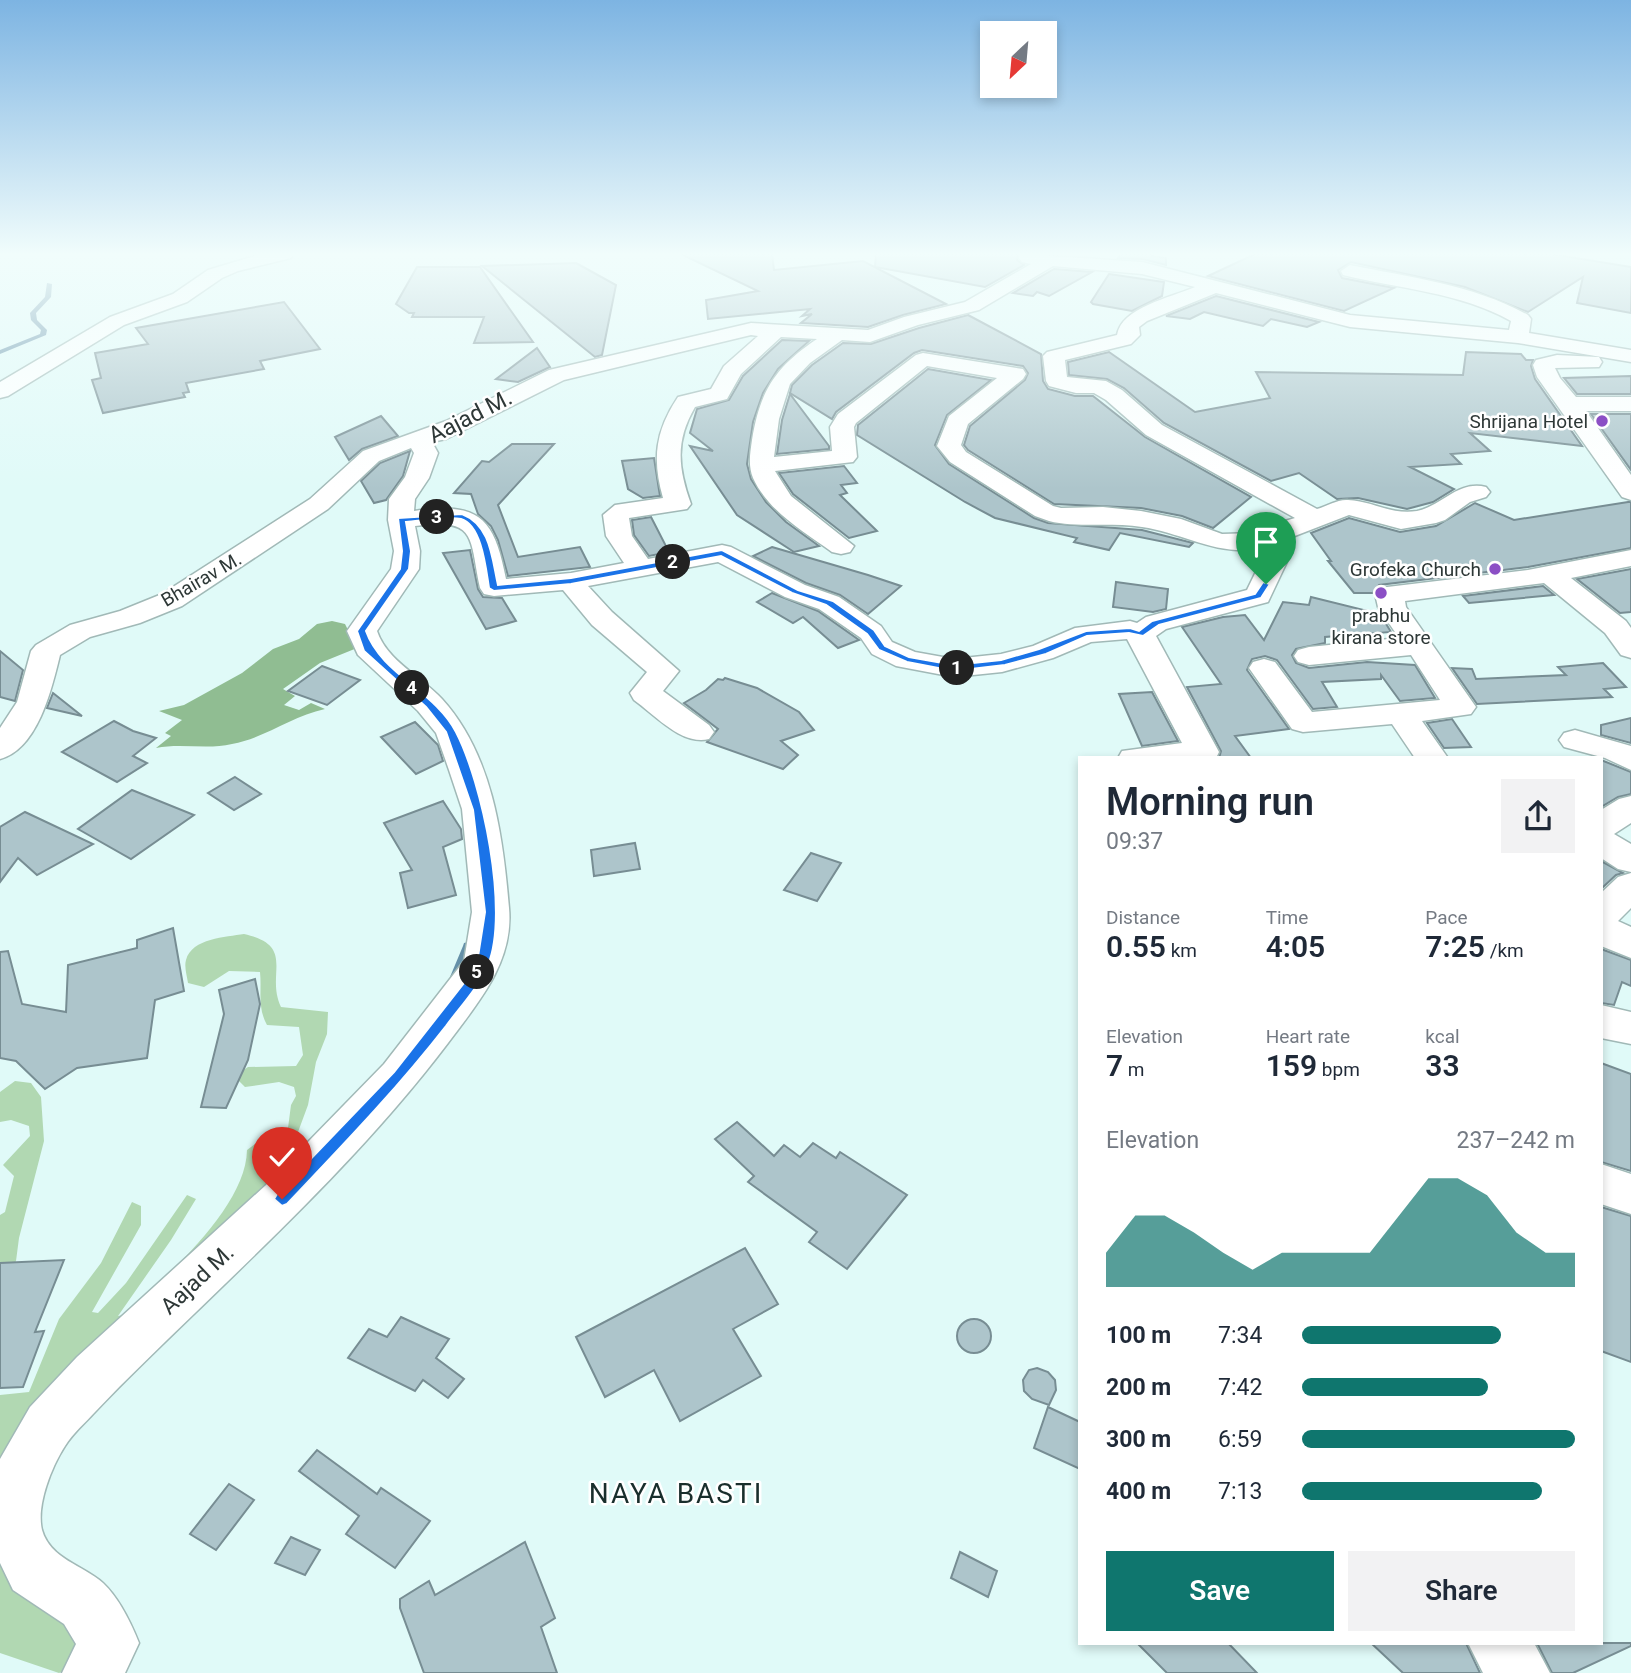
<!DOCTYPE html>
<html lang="en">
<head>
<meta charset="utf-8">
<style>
  :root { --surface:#fff; --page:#f2f2f3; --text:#1f2937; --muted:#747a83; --accent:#0f766e }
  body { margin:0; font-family:Roboto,sans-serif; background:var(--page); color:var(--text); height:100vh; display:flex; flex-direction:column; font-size:26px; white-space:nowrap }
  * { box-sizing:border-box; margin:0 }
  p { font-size:23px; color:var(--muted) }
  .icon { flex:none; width:38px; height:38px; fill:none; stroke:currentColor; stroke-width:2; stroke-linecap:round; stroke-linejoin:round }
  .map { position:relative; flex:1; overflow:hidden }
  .details { position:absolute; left:1078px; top:756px; width:525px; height:889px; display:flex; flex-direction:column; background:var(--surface); border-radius:0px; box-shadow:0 4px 10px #0003 }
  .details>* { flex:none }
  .needle { width:46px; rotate:206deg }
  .fabs { position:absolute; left:980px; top:21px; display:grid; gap:14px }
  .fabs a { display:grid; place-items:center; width:77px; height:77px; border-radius:0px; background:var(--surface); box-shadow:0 4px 10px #0003; font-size:35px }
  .pin { position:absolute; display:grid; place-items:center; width:60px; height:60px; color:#fff; margin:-72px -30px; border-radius:50% 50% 50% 0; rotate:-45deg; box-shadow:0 0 7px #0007 }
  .pin .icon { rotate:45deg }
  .km { position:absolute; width:35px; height:35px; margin:-18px; border-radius:50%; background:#222; color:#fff; font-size:19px; line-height:35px; text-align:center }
  .round { display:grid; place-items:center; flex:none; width:74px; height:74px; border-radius:0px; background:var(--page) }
  .summary { display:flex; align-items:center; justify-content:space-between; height:119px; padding:0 28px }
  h1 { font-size:38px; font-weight:600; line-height:52px }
  .figures { display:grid; grid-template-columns:repeat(3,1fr); gap:10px; height:119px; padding:7px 28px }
  .figures div { display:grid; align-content:center }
  .figures b { font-size:30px; font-weight:600 }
  .figures small { font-size:19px; font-weight:400 }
  .figures p { font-size:19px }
  .chart { height:196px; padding:14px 28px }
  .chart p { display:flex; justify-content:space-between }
  .chart svg { width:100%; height:126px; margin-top:7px; fill:var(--accent); opacity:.7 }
  .primary-button { display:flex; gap:14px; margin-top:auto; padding:14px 28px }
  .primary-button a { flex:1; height:80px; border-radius:0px; background:var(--accent); color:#fff; font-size:28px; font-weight:600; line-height:80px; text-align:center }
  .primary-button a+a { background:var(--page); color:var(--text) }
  ul { padding:0 28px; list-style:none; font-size:23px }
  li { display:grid; grid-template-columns:112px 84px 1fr; align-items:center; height:52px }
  li i { height:18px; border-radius:9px; background:var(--accent) }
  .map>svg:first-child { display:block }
</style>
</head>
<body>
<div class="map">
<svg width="1631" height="1673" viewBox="0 0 1631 1673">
  <rect width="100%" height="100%" fill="#e0faf8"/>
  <g fill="#b1d8b2">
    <path d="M244 934C297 946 265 974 281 1007L328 1012 327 1034 316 1062 308 1105 291 1151 295 1163 0 1514V1395L29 1392 59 1319 101 1263 132 1202 141 1206V1225L92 1312 98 1313 126 1283 187 1195 196 1199 171 1240 118 1316 124 1315C165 1278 246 1208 247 1150L263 1138 271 1141 288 1128 291 1105 296 1096 294 1087 279 1082 245 1087 234 1076 248 1067 296 1066 303 1055 299 1027 267 1025C257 1007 262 991 260 972L229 971 204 987 188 983C187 976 184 967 186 960 192 938 226 937 244 934Z"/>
    <path d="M15 1081 31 1083 41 1097 44 1141 19 1238 16 1261 0 1291V1215L5 1212 14 1176 3 1165 30 1136 29 1126 11 1120 0 1122V1092Z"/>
    <path d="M0 1551 89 1639 79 1664 59 1673 0 1653Z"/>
  </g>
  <path fill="#90bd92" d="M332 621 345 624 357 648 320 663 283 689 295 696 284 705 299 710 311 703 325 709C292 716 265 738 232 744 208 750 181 743 156 748L171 736 165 733 182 720 159 711 184 705 242 673 273 649 299 639 317 624Z"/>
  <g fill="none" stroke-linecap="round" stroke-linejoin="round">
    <g fill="#6590a8" fill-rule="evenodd">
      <path d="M47 283 52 284 51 297 36 313 37 320 47 330 46 335 0 354V350L40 334 41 330 31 320 30 313 45 297Z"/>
      <path d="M468 942 472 943 473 946 460 977 459 980H451L450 977 463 946 464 943Z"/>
    </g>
  </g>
  <g fill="#adc5cb" stroke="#778d93" stroke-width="2">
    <path d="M681 254H772L774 270 863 261 946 304 903 315 868 327 801 323 812 314 802 316 810 309 708 319 706 300 758 291Z"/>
    <path d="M876 254H1018L1017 260 1024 265 985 287 875 267Z"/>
    <path d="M1120 254H1152V256L1166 258V265L1143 259 1118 258Z"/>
    <path d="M1255 254H1551L1631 267V313L1577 303 1583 277 1528 312 1465 287 1351 262 1338 270 1342 278 1394 288 1344 311 1208 276Z"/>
    <path d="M576 263 616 285 602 355 595 357 482 266Z"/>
    <path d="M417 267H480L533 342 474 343 484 317H412L414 313H409L396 304Z"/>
    <path d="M1054 269 1092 272 1049 296 1037 292 1033 296 1013 293Z"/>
    <path d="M1109 274 1164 282 1162 296 1132 311 1093 304 1091 302Z"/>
    <path d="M1216 296 1319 322 1307 327 1271 319 1263 326 1204 312 1190 319 1166 316Z"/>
    <path d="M284 302 320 349 260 361 264 369 186 383 189 392 183 393 185 397 103 413 92 380 101 378 95 353 148 344 136 328Z"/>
    <path d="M968 315 1041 354 1043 381 1048 389 1075 396H1093L1145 437 1251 497 1213 528 1182 516 1141 508 1054 504 968 450 964 445 970 426 1025 380 1028 373 1023 366 922 350 914 353 836 412 832 419 790 393 792 385 812 365 843 343 871 344 919 328Z"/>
    <path d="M782 340 809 341 778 369 763 393 753 422 747 464 751 479 766 502 786 522 819 546 794 552 737 515 690 446 713 451 690 433 697 409 729 400 743 376Z"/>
    <path d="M537 348 550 367 518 382 496 379Z"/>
    <path d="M1109 352 1195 412 1270 398 1256 372 1463 375 1466 352 1521 354 1526 360H1533L1531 366 1535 379 1582 446 1470 433 1490 451 1451 454 1461 464 1410 467 1454 489 1433 502 1407 509 1358 498 1337 499 1299 473 1271 481 1164 423 1124 388 1107 379 1069 375 1068 362Z"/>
    <path d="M928 369 991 380 947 415 935 445 949 464 1034 518 1048 523 1142 530 1193 543 1189 547 1120 533 1109 550 1074 542 1077 538 995 518 965 502 857 435 858 425Z"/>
    <path d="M1631 376V394H1577L1564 378Z"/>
    <path d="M790 394 829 446V449L777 454 782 420Z"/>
    <path d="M1591 414H1631V470Z"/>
    <path d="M381 416 398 436 362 449 349 460 335 437Z"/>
    <path d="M512 444H554L498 505 518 557 580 547 590 567 508 576 498 540 491 526 478 514 471 494 454 493 482 461 489 462Z"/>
    <path d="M410 451 403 476 386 500 374 503 361 481 380 463Z"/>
    <path d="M654 458 660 496 643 498 628 489 622 461Z"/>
    <path d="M844 466 857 483 841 485 847 493 840 495 877 531 849 538 793 494 779 473Z"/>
    <path d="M1628 502H1631V548L1528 567 1379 585 1373 593H1354L1328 561H1331L1311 533 1349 518 1400 532 1436 526 1475 503 1514 520Z"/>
    <path d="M651 517 669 552 649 556 634 535 632 520Z"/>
    <path d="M772 547 868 575 901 586 868 614 840 595 806 583 753 556Z"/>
    <path d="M470 550 478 589 483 597 502 598 516 621 486 629 443 553Z"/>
    <path d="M1631 569V612L1620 613 1577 579Z"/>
    <path d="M1116 582 1168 589 1166 609 1153 612 1113 607Z"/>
    <path d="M1543 586 1554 595 1469 603 1463 596Z"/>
    <path d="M772 593 818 611 859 640 838 648 803 617 793 623 757 602Z"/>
    <path d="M1311 597 1380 614 1391 632 1325 637V643L1296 649 1292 655 1296 663 1309 668 1367 662 1415 665 1435 698 1400 701 1381 675V679L1322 682 1337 707 1313 709 1277 660 1265 656 1252 659 1247 670 1289 729 1235 736 1251 758H1219L1221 751 1187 687 1221 684 1182 627 1223 617 1245 615 1264 640 1283 602 1309 605Z"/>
    <path d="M0 651 23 670 15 701 0 697Z"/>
    <path d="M1603 663 1626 687 1604 689 1612 697 1477 704 1452 668 1472 669 1476 679 1566 675 1558 667Z"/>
    <path d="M322 666 360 680 327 705 288 691Z"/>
    <path d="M725 678 757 688 799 712 814 730 781 741 798 755 783 769 707 742 718 729 684 703 706 690 718 679 723 680Z"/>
    <path d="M1152 692 1178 741 1142 746 1119 694Z"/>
    <path d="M53 693 82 716 47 708Z"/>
    <path d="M1631 718V743L1601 735V725Z"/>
    <path d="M1452 719 1471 747 1444 748 1427 723Z"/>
    <path d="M114 721 133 731 156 738 133 756 147 763 117 782 62 752Z"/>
    <path d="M415 722 438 745 443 761 416 774 381 737Z"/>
    <path d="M1601 760 1631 772V794L1618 797 1601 807Z"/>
    <path d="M235 777 261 794 234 810 208 793Z"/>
    <path d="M132 790 194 815 131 859 78 829Z"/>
    <path d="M443 801 461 829 462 839 443 847 456 895 408 908 400 873 412 870 384 823Z"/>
    <path d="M25 812 93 844 37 875 18 858 0 882V827Z"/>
    <path d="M635 843 640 869 594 876 591 850Z"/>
    <path d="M811 853 841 863 817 901 784 890Z"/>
    <path d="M1601 861 1623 873 1616 875 1601 889Z"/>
    <path d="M173 928 184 991 155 1000 147 1058 77 1068 45 1089 16 1061 0 1058V952L8 951 22 1004 66 1012 68 965 137 948V940Z"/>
    <path d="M1601 949 1631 960V986L1622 982 1614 1005 1601 1003Z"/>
    <path d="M255 979 260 1004 248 1060 226 1108 201 1107 224 1014 219 990Z"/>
    <path d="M1601 1063 1631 1074V1171L1601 1162Z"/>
    <path d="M737 1122 774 1156 784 1145 800 1157 813 1143 836 1158 840 1152 907 1195 847 1269 809 1242 817 1232 748 1182 754 1176 715 1139Z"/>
    <path d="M1601 1207 1631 1216V1362L1601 1351Z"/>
    <path d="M745 1248 778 1304 733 1329 761 1376 680 1421 654 1370 605 1397 576 1337Z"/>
    <path d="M64 1260 35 1332 44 1331 23 1387 0 1388V1263Z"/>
    <path d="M401 1317 449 1339 436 1358 464 1379 448 1398 423 1380 415 1391 348 1358 369 1329 387 1337Z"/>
    <circle cx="974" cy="1336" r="17"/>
    <path d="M1037 1368 1048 1372 1055 1380 1056 1390 1049 1405 1032 1399 1024 1391 1023 1380 1029 1370Z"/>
    <path d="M1048 1407 1080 1422V1469L1034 1448Z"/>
    <path d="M317 1450 377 1494 381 1488 430 1521 395 1568 346 1534 359 1516 299 1471Z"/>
    <path d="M229 1484 254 1500 216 1550 190 1534Z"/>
    <path d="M291 1537 320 1550 305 1575 275 1563Z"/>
    <path d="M525 1542 555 1618 541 1627 557 1673H424L400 1608V1599L429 1581 435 1595Z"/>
    <path d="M960 1552 997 1571 988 1597 951 1578Z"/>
    <path d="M1137 1643H1228L1257 1673H1167Z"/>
    <path d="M1371 1643H1466L1480 1673H1403Z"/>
    <path d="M1537 1643H1631V1646L1573 1673H1552Z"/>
  </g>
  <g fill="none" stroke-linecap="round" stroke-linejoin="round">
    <g stroke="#a1b9b7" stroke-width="3">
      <g id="street">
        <path d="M261 254H294L291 258 238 271 222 278 187 302 124 325 8 396 0 398V382L110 317 173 294 208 270Z"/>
        <path d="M1021 254 1142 262 1350 315 1509 330 1511 321C1460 292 1399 289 1343 275L1341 271 1350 265C1409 277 1475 285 1528 315L1531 319 1529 333 1631 350V362L1518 343 1350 327 1216 293 1147 321 1139 327 1140 335 1131 344 1065 360 1067 377 1106 381 1122 390 1162 425 1317 509C1327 506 1338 499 1348 500 1373 501 1390 515 1417 511 1442 506 1458 480 1486 487L1490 492 1486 497 1470 502 1445 520 1436 523 1401 529 1349 515 1287 539 1292 551 1268 602 1166 629 1156 636 1219 752 1216 758H1118L1122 751 1182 743 1127 639 1091 642 1053 658 1002 672 954 677 896 666 872 654 861 638 819 609 785 597 718 562 588 586 612 612 679 671 663 691 709 725 714 732 709 739C682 746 655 715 634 700L630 693 647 672 592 625 563 590 494 596 484 594 480 588C469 538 478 517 415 526L420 551 419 569 377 631C387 661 421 676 442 699 492 754 503 835 509 908 514 962 478 1003 448 1043 373 1142 283 1228 195 1313 161 1346 127 1378 95 1412 85 1423 73 1433 65 1446 52 1466 36 1505 42 1530 50 1559 83 1565 103 1583 119 1598 131 1623 139 1643L125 1673H62L76 1644 64 1624 13 1590 0 1563V1459L30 1407 77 1357 266 1185 384 1064 464 961 472 912 462 809 449 770 436 733 418 711 358 655 347 631 391 569 394 551 388 520 389 499 405 477 414 453 411 448 379 461 328 509 182 606 140 623 90 637 60 655C52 688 38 749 0 759V728L17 702 31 651 36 645 70 625 120 611 162 594 310 499 363 451 446 421 549 370 751 323 868 330 904 317 965 302 1031 264 1022 262 1019 258ZM1053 266 1142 274 1195 287C1170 298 1122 307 1117 335L1047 352 1043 356 1046 381 1049 386 1076 393H1094L1106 400 1146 435 1295 518 1262 528 1255 533 1222 534 1181 519 1141 511 1103 507 1061 508 1053 506 966 452 961 445 968 424 1023 379 1026 374 1023 369 923 353 916 355 838 414 830 427 832 451 774 457 779 419 790 384 810 363 842 340 870 342 918 325 979 310ZM751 335 758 336 724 366 711 389 678 397C655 431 652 460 663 498L615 505 603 515 606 536 624 563 571 573 506 579C494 517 479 502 414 511L415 499 429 478 438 453 432 442 446 439 564 380ZM781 337 817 339C775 367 760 391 752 440 750 454 748 465 753 478 768 511 803 531 832 552L841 554 850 552 854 546 791 496 775 471 853 462 857 457 854 427 856 423 927 366 997 378 949 416 937 446 950 462 1035 516 1049 521C1075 528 1112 522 1142 527 1184 533 1220 558 1264 548L1266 551 1247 590 1146 617 1137 623 1130 621 1075 628 1033 646 1001 654 954 659 915 652 892 642 881 626 839 597 805 585 731 547 722 545 648 559 632 536 629 518 687 509 691 504C678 468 675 441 695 407L727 399 741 374Z"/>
        <path d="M1557 355 1599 357 1602 362 1599 367 1555 368 1560 378 1576 397H1631V411H1586L1631 475V500L1622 497 1537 377 1533 365 1536 360Z"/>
        <path d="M1631 550V566L1571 578 1626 621 1631 628V658L1621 655 1605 633 1544 583 1405 601 1406 607 1476 707 1471 714 1422 721 1448 758H1415L1392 724 1303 732 1292 729 1249 668 1253 662 1264 659 1275 662 1312 712 1440 700 1411 655 1309 665 1298 662 1294 656 1298 650 1309 647 1399 638 1378 607 1375 594 1379 588 1528 570Z"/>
        <path d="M1575 730 1631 746V770L1605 758 1564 747 1559 740 1564 733Z"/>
        <path d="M1631 796V823L1614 834 1631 844V872L1618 869 1601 858V810L1619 799Z"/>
        <path d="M1631 873V908L1618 921 1631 927V958L1601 946V893L1618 877Z"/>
        <path d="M1601 1005 1631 1012V1044L1601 1038Z"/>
        <path d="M1601 1164 1631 1174V1214L1601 1204Z"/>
        <path d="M1468 1643H1534L1550 1673H1483Z"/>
      </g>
    </g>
    <use href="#street" fill="#fff" fill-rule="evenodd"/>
  </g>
  <linearGradient id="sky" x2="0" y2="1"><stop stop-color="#7db4e2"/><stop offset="0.52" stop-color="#f1fdfc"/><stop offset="1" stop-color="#f1fdfc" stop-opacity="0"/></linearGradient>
  <rect width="1631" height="489" fill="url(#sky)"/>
  <path fill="#1a73e8" stroke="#fff" stroke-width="2" d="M462 514C491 525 492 559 498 585L571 578 722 550 798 590 833 601 874 630 885 646 909 657 954 665 1001 660 1039 649 1086 631 1130 628 1139 631 1152 621 1255 594 1263 582 1270 584 1261 598 1159 625 1143 636 1129 633 1087 636 1046 654 1005 665 954 671 907 662 879 650 867 634 826 605 792 593 721 556 571 584 494 591 489 588C486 570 482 525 461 519 448 516 420 521 406 522L411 551 409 569 366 631C381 674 435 691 456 732 482 782 510 912 488 965 479 987 460 1007 446 1026 397 1089 342 1146 287 1204L282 1206 274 1199 277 1194 394 1072 464 983 477 963 485 912 473 810 446 732 426 707 364 651 357 631 400 569 402 551 398 518Z"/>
  <g fill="#8b4fc5" stroke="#fff" stroke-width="2.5">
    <circle cx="1602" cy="421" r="7"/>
    <circle cx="1495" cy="569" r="7"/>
    <circle cx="1381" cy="593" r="7"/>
  </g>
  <g text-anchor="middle" stroke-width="5" stroke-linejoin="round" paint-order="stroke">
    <g font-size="19" fill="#2e3837" stroke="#fff" text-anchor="end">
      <text x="1588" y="428">Shrijana Hotel</text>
      <text x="1481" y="576">Grofeka Church</text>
      <text x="1381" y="622" text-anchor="middle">prabhu<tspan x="1381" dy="22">kirana store</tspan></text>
    </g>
    <g font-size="19" fill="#2e3837" stroke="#fff">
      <text transform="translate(201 579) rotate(-30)" y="7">Bhairav M.</text>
    </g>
    <g font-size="23" fill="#2e3837" stroke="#fff">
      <text transform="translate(470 416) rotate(-27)" y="8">Aajad M.</text>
      <text transform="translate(197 1279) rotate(-43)" y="8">Aajad M.</text>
    </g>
    <g font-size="28" letter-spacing="2" fill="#192e2c" stroke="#fff">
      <text x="676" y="1503">NAYA BASTI</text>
    </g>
  </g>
</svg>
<div class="fabs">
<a><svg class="needle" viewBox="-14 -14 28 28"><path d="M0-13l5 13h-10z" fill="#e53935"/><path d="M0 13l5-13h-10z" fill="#747a83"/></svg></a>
</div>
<div class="pin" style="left:1266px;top:584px;background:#1e9e55"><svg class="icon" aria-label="arrive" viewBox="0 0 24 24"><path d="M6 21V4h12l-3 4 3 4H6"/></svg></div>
<div class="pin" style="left:282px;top:1199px;background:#d93025"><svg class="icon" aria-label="check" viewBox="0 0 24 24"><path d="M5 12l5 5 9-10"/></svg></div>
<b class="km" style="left:957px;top:668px">1</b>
<b class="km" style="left:673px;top:562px">2</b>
<b class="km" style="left:437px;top:517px">3</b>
<b class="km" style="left:412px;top:688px">4</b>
<b class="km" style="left:477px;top:972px">5</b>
<section class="details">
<div class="summary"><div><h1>Morning run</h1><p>09:37</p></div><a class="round"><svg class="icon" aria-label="share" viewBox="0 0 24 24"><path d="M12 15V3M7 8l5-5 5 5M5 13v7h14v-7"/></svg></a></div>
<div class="figures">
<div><p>Distance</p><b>0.55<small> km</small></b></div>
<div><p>Time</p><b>4:05</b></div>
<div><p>Pace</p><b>7:25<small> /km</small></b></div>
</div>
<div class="figures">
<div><p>Elevation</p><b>7<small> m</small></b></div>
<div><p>Heart rate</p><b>159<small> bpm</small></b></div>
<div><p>kcal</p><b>33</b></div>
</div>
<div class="chart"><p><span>Elevation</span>237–242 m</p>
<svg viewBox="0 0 160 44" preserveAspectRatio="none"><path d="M0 44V32L10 19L20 19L30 25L40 32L50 38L60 32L70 32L80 32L90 32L100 19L110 6L120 6L130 12L140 25L150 32L160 32V44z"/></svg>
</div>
<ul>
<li><b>100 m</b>7:34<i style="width:73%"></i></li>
<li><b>200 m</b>7:42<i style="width:68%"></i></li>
<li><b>300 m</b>6:59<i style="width:100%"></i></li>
<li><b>400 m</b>7:13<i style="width:88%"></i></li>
</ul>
<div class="primary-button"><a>Save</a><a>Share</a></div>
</section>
</div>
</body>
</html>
